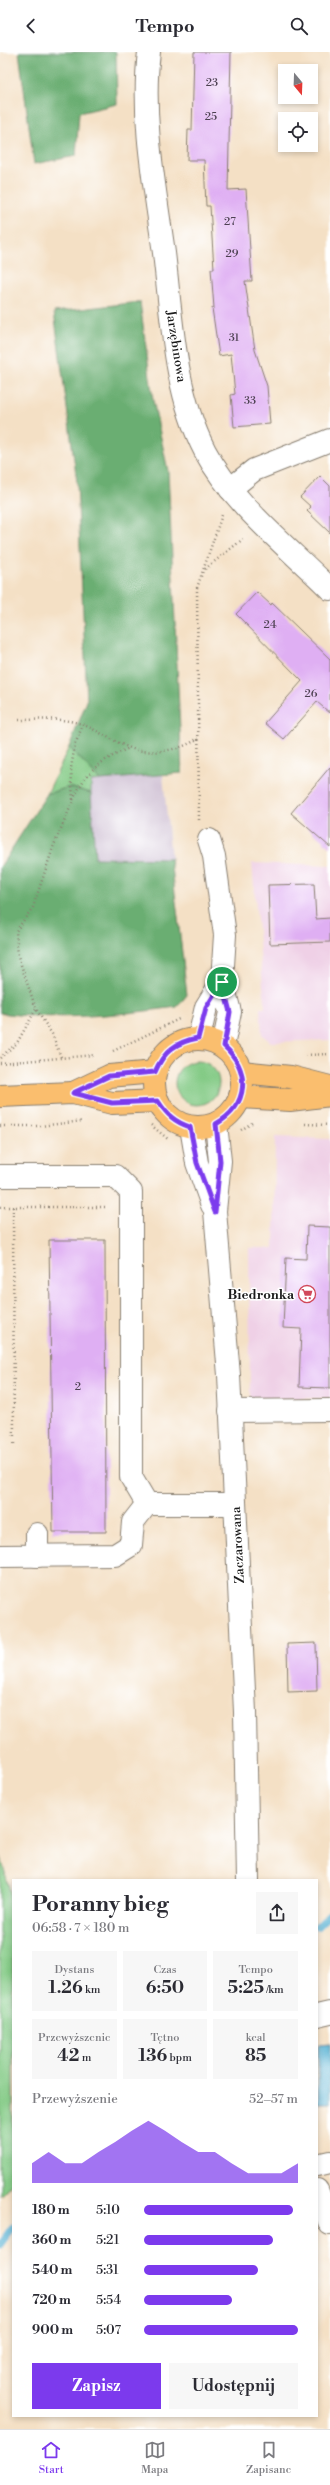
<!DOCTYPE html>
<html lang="pl">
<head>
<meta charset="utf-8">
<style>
  :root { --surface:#fff; --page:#f7f7f7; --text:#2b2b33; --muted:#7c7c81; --line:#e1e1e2; --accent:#7c3aed }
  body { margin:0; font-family:"Libre Bodoni",serif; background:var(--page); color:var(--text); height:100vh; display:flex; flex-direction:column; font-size:15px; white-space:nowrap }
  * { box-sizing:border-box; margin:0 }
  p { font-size:13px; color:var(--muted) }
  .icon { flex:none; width:22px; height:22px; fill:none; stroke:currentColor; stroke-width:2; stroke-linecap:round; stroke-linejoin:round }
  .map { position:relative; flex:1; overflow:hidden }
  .sheet { position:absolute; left:12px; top:1827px; width:306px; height:538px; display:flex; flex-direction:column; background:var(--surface); border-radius:0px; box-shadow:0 2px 6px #0003 }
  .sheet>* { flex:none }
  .needle { width:26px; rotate:161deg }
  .fabs { position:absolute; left:278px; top:12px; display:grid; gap:8px }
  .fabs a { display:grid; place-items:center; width:40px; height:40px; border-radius:0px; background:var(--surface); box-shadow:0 2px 6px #0003; font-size:20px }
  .pin { position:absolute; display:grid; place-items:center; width:34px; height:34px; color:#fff; margin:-17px; border:2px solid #fff; border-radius:50%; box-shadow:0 1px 4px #0007 }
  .round { display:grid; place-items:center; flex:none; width:42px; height:42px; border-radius:0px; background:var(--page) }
  .headline { display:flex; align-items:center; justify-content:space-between; height:68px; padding:0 20px }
  h1 { font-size:22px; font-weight:700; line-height:30px }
  .metrics { display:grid; grid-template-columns:repeat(3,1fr); gap:6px; height:68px; padding:4px 20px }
  .metrics div { display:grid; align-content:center; border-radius:0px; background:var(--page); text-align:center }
  .metrics b { font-size:17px; font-weight:700 }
  .metrics small { font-size:11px; font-weight:400 }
  .metrics p { font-size:11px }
  .chart { height:112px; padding:8px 20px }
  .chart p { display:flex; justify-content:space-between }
  .chart svg { width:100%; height:72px; margin-top:4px; fill:var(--accent); opacity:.7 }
  .action { display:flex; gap:8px; margin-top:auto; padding:8px 20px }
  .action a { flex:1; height:46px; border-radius:0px; background:var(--accent); color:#fff; font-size:16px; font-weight:700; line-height:46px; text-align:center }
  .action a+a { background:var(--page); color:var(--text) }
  ul { padding:0 20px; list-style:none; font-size:13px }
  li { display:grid; grid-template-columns:64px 48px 1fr; align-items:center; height:30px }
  li i { height:10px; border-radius:5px; background:var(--accent) }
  header { display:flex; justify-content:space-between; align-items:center; height:52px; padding:0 20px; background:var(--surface); font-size:18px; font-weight:700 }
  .tab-bar { display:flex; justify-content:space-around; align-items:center; height:56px; border-top:1px solid var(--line); background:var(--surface); font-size:11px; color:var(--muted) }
  .tab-bar a { display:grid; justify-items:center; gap:2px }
  .tab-bar .on { color:var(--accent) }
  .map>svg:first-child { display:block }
</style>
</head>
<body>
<header><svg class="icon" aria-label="back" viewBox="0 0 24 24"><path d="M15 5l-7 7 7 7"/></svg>Tempo<svg class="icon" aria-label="search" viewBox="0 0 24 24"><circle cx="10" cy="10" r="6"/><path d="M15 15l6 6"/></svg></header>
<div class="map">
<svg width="330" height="2377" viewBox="0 0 330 2377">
  <rect width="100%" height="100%" fill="#fff"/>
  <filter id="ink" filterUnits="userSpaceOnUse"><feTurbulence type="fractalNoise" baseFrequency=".025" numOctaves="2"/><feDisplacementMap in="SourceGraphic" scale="8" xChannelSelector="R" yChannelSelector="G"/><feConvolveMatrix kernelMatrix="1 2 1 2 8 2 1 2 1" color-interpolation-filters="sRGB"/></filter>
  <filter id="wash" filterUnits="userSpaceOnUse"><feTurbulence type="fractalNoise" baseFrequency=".012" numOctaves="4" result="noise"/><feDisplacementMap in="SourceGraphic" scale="16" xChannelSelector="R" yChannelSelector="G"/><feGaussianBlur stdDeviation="0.9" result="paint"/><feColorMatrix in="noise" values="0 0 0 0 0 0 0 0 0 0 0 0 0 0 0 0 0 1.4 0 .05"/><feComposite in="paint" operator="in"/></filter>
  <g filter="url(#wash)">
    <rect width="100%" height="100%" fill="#f4e0c5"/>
    <g fill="#efd0e6">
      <path d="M252 811 330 814V988L271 990 262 983 260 956H265Z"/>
      <path d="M275 1085 330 1087V1346L250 1347 249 1196H274Z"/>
    </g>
    <path fill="#cdbed2" d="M163 723 171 807 95 806 90 728Z"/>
    <g fill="#83ca85" stroke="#507350">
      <path d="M69 695 100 728 91 729V741L69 735 47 742Z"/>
      <circle cx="197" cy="1031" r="22"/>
      <path d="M0 1802 13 1850V2130L0 2144Z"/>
    </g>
    <g fill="#6aae72" stroke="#436547">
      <path d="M19 0H116L117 52 79 61 76 104 34 112Z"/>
      <path d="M140 250 153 348 168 419 182 721 100 728 69 695 87 649 77 430 54 260Z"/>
      <path d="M69 735 91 741 95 806 171 807 187 943 177 955C118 963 59 969 0 961V815L47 742Z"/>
    </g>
    <path fill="#54b0d2" stroke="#386677" d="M330 1992V2051H318V1993Z"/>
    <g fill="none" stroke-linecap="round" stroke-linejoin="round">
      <g stroke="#54b0d2" stroke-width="7">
        <path d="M317 1875 330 1862"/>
        <path d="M0 2193 13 2175"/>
      </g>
    </g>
    <g id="blocks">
      <g fill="#dfaff3">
        <path d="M194 0H231L228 138 246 137 252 229H245L255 298 267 334 270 372 234 375 231 343 235 342 231 302 219 304 212 256H214L211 217H214L210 154H206L204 108H187L188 78H192Z"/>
        <path d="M320 424 330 434V481L307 459 311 455 300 445Z"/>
        <path d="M257 540 271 553 272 551 330 607V661L317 650 284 687 265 671 302 629 236 562Z"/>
        <path d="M330 715V795L291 761Z"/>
        <path d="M314 832 316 867 330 866V890L270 892 268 833Z"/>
        <path d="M307 1174 330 1175V1336L299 1335 301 1277 283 1276 286 1206 306 1207Z"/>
        <path d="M49 1188H105L106 1480H53Z"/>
        <path d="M316 1591 317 1639 288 1640 287 1592Z"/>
      </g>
    </g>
  </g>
  <g filter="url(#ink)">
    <use href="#blocks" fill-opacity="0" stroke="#887e70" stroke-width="1"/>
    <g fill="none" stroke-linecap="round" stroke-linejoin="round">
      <g stroke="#887e70" stroke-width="24">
        <g id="minor">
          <path d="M149 0C141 66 155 136 164 201 172 267 174 339 205 399 233 452 288 495 330 537"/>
          <path d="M230 437 254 418 330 388"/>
          <path d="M209 788 214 804 225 883 222 929 230 960 223 994"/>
          <path d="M199 986 206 955 222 929"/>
          <path d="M216 1072 220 1109 215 1159 229 1323 245 1660 248 1828"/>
          <path d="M191 1075 197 1111 212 1153"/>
          <path d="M0 1124H115L131 1140V1425L147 1452H235"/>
          <path d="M230 1359 330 1358"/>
          <path d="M37 1482V1504"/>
          <path d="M0 1504 115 1503 131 1493 133 1470 147 1452"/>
          <path d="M317 1964 330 1961"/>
          <path d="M317 2113 330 2110"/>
          <path d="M317 2138 330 2172"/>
        </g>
      </g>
      <g stroke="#887e70" stroke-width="24">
        <g id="major">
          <circle cx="198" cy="1031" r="44"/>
          <path d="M242 1020 291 1025 330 1035"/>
          <path d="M73 1041 109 1024 155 1020"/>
          <path d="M0 1044 73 1041 112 1051 158 1049"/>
          <path d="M240 1045 290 1048 330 1043"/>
        </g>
      </g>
      <g stroke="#887e70" stroke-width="2.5" stroke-dasharray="1 3" stroke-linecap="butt">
        <path d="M205 517 243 487"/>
        <path d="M19 668C39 668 64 665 84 673 99 679 112 689 128 695 147 704 182 699 198 686"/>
        <path d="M73 748C87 717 99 710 129 696"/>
        <path d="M199 768 197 536 222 463"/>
        <path d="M113 999 179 967"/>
        <path d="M306 1003 330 1002"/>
        <path d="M61 1005 52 982 36 957 18 904 16 879 33 855 54 793 73 749 71 716 75 693 83 672"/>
        <path d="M0 1006 17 991 36 957"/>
        <path d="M0 1011 95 1003"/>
        <path d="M305 1072 330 1073"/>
        <path d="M151 1073 169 1088"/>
        <path d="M0 1074H40L83 1069"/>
        <path d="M241 1078 252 1071"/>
        <path d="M0 1155H107"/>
        <path d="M13 1155 14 1394"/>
      </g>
      <use href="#minor" stroke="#fff" stroke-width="22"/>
      <use href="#major" stroke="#fabe6e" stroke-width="22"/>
    </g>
  </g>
  <g fill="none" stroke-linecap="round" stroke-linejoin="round" filter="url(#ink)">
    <g stroke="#fff" stroke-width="8">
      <path id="route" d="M222 930 230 960 224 994C251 1019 249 1053 216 1072L220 1109 215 1160 197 1111 190 1075C175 1070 167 1063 158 1049L112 1051 73 1041 109 1024 155 1020C164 999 176 990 198 986L206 956Z"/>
    </g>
    <use href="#route" stroke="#7c3aed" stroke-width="5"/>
  </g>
  <defs>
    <g id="supermarket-ring" transform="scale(0.9)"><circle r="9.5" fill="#fff" stroke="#d1495b" stroke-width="1.5"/><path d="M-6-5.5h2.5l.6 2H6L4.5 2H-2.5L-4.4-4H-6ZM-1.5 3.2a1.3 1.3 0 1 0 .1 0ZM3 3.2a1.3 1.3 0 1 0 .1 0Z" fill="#d1495b"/></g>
  </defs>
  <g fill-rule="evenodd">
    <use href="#supermarket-ring" x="307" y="1242"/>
  </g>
  <g text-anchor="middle" stroke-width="3" stroke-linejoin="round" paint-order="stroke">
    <g font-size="11" fill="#4d4152">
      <text x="212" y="34">23</text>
      <text x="211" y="68">25</text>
      <text x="230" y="173">27</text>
      <text x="232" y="205">29</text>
      <text x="234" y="289">31</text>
      <text x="250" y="352">33</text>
      <text x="270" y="576">24</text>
      <text x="311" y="645">26</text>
      <text x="78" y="1338">2</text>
    </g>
    <g font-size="13" fill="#1c1c1c" stroke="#fff">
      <text transform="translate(177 294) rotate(81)" y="5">Jarzębinowa</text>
      <text transform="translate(237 1493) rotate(-93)" y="5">Zaczarowana</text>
    </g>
    <g font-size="13" font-weight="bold" fill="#1c1c1c" stroke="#fff" text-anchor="end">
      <text x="294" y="1247">Biedronka</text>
    </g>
  </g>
</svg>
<div class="fabs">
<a><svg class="needle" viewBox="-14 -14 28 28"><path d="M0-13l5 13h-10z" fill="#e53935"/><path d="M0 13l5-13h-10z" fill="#7c7c81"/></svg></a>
<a><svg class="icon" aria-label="locate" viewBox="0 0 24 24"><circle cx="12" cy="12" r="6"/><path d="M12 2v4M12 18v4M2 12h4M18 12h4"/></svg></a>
</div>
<div class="pin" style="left:222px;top:930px;background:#1e9e55"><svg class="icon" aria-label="arrive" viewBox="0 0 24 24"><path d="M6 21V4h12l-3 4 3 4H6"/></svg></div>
<section class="sheet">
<div class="headline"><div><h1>Poranny bieg</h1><p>06:58 · 7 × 180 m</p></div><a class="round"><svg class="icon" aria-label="share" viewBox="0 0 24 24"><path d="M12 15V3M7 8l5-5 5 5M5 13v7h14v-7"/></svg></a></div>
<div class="metrics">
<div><p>Dystans</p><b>1.26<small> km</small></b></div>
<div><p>Czas</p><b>6:50</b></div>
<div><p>Tempo</p><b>5:25<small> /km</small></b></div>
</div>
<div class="metrics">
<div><p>Przewyższenie</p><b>42<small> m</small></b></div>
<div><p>Tętno</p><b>136<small> bpm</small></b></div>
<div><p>kcal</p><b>85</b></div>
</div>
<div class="chart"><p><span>Przewyższenie</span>52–57 m</p>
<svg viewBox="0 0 160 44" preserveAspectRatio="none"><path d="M0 44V32L10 25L20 32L30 32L40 25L50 19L60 12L70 6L80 12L90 19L100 25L110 25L120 32L130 38L140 38L150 38L160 32V44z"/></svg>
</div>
<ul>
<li><b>180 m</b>5:10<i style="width:97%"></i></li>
<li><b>360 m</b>5:21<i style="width:84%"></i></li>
<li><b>540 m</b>5:31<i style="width:74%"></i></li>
<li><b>720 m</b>5:54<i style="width:57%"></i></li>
<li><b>900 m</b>5:07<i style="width:100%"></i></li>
</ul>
<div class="action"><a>Zapisz</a><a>Udostępnij</a></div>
</section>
</div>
<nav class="tab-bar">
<a class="on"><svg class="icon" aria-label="home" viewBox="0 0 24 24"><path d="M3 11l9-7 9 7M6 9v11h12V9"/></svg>Start</a>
<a><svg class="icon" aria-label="map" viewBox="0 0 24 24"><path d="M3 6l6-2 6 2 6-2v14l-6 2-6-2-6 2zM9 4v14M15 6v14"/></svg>Mapa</a>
<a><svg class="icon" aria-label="saved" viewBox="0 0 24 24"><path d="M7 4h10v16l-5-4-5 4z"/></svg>Zapisane</a>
</nav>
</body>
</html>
